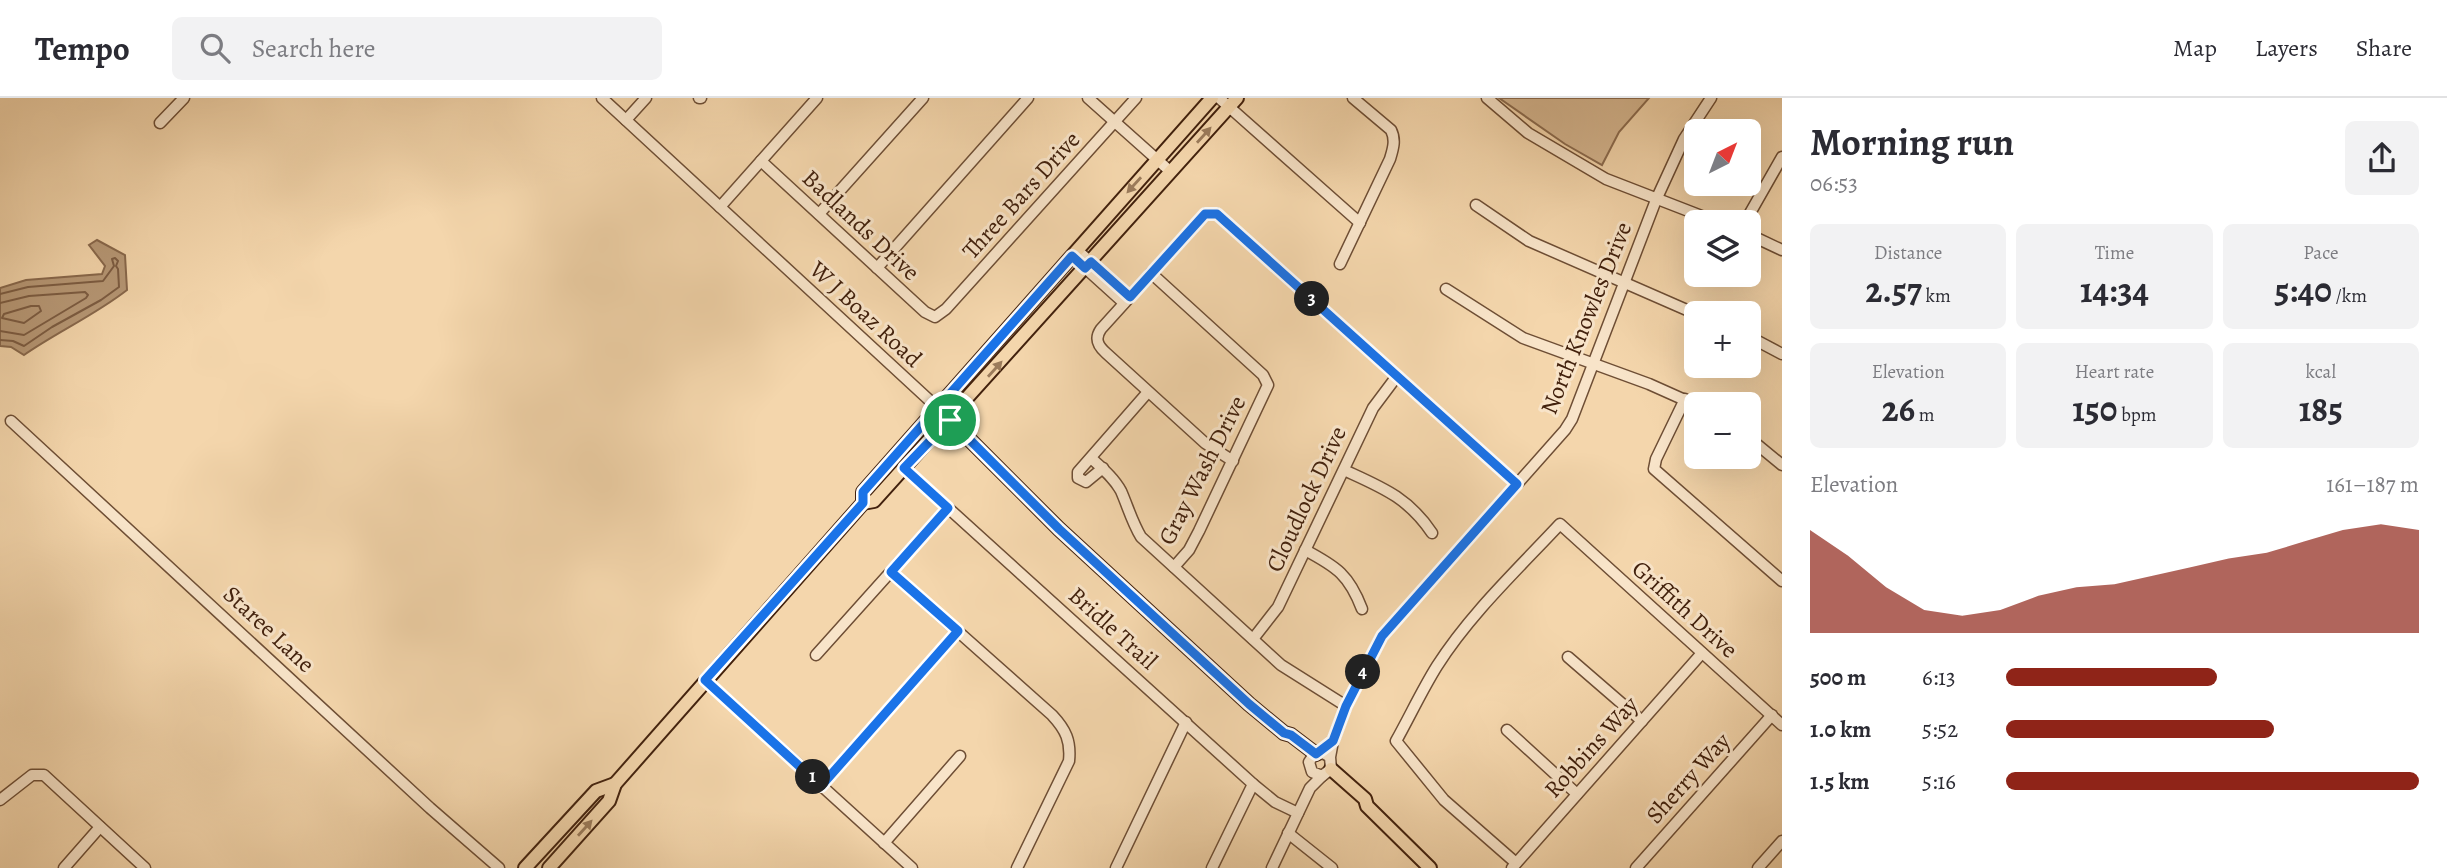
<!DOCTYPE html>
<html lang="en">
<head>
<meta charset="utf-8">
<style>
  :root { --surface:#fff; --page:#f2f2f3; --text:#2b2b33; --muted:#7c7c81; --line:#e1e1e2; --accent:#8f2418 }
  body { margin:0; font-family:Alegreya,serif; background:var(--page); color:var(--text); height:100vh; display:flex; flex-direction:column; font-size:26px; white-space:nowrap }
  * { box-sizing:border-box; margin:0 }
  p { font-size:23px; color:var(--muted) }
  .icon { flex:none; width:38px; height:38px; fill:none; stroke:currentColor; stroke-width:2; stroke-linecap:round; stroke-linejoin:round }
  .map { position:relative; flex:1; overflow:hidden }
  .drawer { display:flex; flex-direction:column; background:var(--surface); width:665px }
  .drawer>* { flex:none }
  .needle { width:46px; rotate:42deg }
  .controls { position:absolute; left:1684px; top:21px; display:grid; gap:14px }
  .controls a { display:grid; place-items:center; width:77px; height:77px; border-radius:10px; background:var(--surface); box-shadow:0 7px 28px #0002; font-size:35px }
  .pin { position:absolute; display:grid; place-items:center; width:60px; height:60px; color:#fff; margin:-30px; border:4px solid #fff; border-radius:50%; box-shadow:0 2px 7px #0007 }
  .km { position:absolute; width:35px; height:35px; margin:-18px; border-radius:50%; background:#222; color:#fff; font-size:19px; line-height:35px; text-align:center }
  .round { display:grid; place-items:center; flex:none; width:74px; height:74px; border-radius:10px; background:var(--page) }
  .summary { display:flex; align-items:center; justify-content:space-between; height:119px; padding:0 28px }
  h1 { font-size:38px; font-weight:600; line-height:52px }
  .stats { display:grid; grid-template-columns:repeat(3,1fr); gap:10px; height:119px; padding:7px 28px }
  .stats div { display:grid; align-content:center; border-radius:10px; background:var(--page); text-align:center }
  .stats b { font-size:35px; font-weight:600 }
  .stats small { font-size:19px; font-weight:400 }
  .stats p { font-size:19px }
  .chart { height:196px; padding:14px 28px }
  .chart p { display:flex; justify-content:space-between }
  .chart svg { width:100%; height:126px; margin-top:7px; fill:var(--accent); opacity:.7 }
  ul { padding:0 28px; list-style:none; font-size:23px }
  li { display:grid; grid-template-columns:112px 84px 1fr; align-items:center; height:52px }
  li i { height:18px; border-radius:9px; background:var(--accent) }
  header { display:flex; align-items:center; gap:42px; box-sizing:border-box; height:98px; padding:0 35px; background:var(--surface); border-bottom:2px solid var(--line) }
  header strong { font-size:33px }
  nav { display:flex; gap:38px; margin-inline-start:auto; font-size:24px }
  .search { width:490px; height:63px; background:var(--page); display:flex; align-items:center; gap:18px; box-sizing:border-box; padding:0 24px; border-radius:10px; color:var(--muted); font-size:26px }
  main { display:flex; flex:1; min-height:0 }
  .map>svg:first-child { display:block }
</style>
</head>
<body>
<header>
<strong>Tempo</strong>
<div class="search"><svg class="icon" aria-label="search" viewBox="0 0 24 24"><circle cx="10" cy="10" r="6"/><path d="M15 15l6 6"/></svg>Search here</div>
<nav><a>Map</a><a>Layers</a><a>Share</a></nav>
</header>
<main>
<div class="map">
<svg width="1782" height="770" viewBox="0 0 1782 770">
  <rect width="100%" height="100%" fill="#f4d6ac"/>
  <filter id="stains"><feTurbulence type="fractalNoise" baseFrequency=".00286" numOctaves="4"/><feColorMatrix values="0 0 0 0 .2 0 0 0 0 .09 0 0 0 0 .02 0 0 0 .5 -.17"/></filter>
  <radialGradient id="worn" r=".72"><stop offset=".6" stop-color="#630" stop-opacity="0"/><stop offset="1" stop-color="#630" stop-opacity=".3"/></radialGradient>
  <path fill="#d6b791" stroke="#8c6c4f" stroke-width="2" d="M1499 0H1649L1619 34 1602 67 1565 46Z"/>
  <path fill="#b79876" stroke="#88684c" stroke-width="2" d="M97 142 125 157 127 192C95 217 57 234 24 257L11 249 0 248V190L26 182 102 176 105 168 89 147Z"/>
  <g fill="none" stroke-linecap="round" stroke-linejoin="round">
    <g stroke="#7c5c42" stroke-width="2">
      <path d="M0 196 28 189 103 183 114 168 112 161 115 160 118 163 116 168 118 171 119 189 101 202 52 229 24 248 13 243 0 242"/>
      <path d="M0 205 29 198 85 194 88 197 86 200 24 237 0 233"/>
      <path d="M31 208H39L41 213 24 225 2 220 4 216Z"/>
    </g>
    <g stroke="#6e4e35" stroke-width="13">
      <g id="minor">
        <path d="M602 0 941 313"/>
        <path d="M699 0H701"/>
        <path d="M1088 0 1171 74"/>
        <path d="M1219 0 1360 125"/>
        <path d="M1487 0 1528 35 1606 81 1717 124"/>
        <path d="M626 22 646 0"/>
        <path d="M160 25 184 0"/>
        <path d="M761 63 925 214 935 219 946 211 1136 0"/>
        <path d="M1476 107 1529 143 1696 216"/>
        <path d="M720 109 817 0"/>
        <path d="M819 116 923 0"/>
        <path d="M1745 124 1782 59"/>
        <path d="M1748 136 1782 152"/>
        <path d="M1077 152 1130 199"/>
        <path d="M1072 158 1124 205"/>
        <path d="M1340 166 1390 61C1393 51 1396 42 1391 32L1353 0"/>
        <path d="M877 170 1028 0"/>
        <path d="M1151 175 1263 277 1268 287 1199 433 1189 452 1174 469"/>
        <path d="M1446 191 1523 240 1649 286 1696 307"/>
        <path d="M1748 238 1782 256"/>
        <path d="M1685 301 1656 361 1654 371 1782 483"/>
        <path d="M11 323 430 710 499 770"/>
        <path d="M1748 339 1782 367"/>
        <path d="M1091 360C1102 370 1114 380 1121 393 1128 409 1132 424 1141 439L1281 567 1346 608"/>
        <path d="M1233 363 1205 345 1106 255C1098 248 1094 241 1101 231L1205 116H1217L1517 386"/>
        <path d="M904 370 1253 686 1275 704 1298 715"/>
        <path d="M1103 370 1086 384 1078 380V374L1148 294"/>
        <path d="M1344 372C1381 389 1408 399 1432 435"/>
        <path d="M1305 452C1337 469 1349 477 1362 511"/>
        <path d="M891 474 1052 617C1066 632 1071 643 1069 663L1017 770"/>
        <path d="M1253 541 1278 509 1373 310 1397 278"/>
        <path d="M816 557 948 410"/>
        <path d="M1568 559 1642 623"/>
        <path d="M705 582 912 770"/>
        <path d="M1507 632 1577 696"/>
        <path d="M1330 659 1323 655 1313 658 1309 664 1312 674 1322 678 1331 671 1330 659 1333 643 1346 608 1382 538 1534 367 1565 332 1572 321 1656 102 1684 41 1711 0"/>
        <path d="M821 688 958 533"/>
        <path d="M0 702 32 677H44L145 770"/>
        <path d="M1288 735 1332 770"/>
        <path d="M884 745 960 658"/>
        <path d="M1516 765 1444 702 1396 643C1410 618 1422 592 1437 568 1470 516 1518 471 1560 426L1782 627"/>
        <path d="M64 770 100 729"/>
        <path d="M1116 770 1186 624"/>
        <path d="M1212 770 1253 686"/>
        <path d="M1272 770 1310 690 1322 678"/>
        <path d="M1512 770 1702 555"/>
        <path d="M1636 770 1772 617"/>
        <path d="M1758 770 1782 743"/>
      </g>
    </g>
    <g stroke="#42210d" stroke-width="16">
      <g id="major">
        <path d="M950 322 1059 431 1249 606 1284 635 1291 637 1316 656"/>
        <path d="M863 405V394L1212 0"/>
        <path d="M1331 671 1365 701 1367 708 1430 770"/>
        <path d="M525 770 596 693 615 686"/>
        <path d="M549 770 609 703 615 686 863 405 874 403 1237 0"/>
      </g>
    </g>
    <use href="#minor" stroke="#f8e4c9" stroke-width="10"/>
    <use href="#major" stroke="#f4d6ac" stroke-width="12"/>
  </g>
  <defs><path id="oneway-solid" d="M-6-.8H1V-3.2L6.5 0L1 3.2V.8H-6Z" transform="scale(1.75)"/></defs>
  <g fill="#9b7c5c">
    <use href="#oneway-solid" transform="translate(1204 37) rotate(-48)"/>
    <use href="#oneway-solid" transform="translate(1134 87) rotate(132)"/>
    <use href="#oneway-solid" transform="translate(995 271) rotate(-48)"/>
    <use href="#oneway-solid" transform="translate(585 730) rotate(-48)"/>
  </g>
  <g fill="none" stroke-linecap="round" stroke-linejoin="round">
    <g stroke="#fff" stroke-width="14">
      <path id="route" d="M1205 116H1217L1517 386 1382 538 1346 608 1333 643 1316 656 1291 637 1284 635 1249 606 1059 431 950 322 904 370 948 410 891 474 958 533 821 688 705 582 863 405V394L1072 158 1085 170 1091 164 1130 199Z"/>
    </g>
    <use href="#route" stroke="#1a73e8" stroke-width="9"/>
  </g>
  <g text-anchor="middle" stroke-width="6" stroke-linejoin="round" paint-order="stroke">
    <g font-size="24" fill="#42210d" stroke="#f8e4c9">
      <text transform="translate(1021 97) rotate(-48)" y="8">Three Bars Drive</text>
      <text transform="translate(861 127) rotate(43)" y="8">Badlands Drive</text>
      <text transform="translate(866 216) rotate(43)" y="8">W J Boaz Road</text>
      <text transform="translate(1586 220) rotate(-68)" y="8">North Knowles Drive</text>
      <text transform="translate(1202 372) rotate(-63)" y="8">Gray Wash Drive</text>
      <text transform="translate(1306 401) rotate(-65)" y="8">Cloudlock Drive</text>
      <text transform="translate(1685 511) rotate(42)" y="8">Griffith Drive</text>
      <text transform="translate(1113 530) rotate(42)" y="8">Bridle Trail</text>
      <text transform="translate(269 531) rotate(43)" y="8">Staree Lane</text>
      <text transform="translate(1591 649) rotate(-48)" y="8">Robbins Way</text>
      <text transform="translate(1688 680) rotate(-48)" y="8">Sherry Way</text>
    </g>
  </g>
  <rect width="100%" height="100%" filter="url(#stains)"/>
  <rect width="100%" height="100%" fill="url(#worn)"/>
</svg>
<div class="controls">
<a><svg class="needle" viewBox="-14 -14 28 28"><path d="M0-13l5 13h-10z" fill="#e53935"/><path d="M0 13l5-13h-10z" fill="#7c7c81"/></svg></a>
<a><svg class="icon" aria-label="layers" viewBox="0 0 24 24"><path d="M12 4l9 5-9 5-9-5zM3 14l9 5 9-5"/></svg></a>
<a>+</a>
<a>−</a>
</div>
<div class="pin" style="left:950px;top:322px;background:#1e9e55"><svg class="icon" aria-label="arrive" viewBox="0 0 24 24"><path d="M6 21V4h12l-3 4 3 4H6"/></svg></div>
<b class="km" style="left:813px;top:679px">1</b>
<b class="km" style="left:1312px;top:201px">3</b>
<b class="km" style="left:1363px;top:574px">4</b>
</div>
<section class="drawer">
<div class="summary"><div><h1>Morning run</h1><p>06:53</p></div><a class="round"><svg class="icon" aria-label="share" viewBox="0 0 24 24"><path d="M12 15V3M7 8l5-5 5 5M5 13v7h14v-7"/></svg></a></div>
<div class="stats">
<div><p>Distance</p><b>2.57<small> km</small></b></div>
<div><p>Time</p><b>14:34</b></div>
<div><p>Pace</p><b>5:40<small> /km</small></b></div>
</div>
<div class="stats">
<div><p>Elevation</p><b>26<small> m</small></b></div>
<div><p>Heart rate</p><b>150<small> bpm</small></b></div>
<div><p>kcal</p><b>185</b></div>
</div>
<div class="chart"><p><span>Elevation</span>161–187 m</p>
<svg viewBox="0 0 160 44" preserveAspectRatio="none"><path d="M0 44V8L10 17L20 28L30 36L40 38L50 36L60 31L70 28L80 27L90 24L100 21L110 18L120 16L130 12L140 8L150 6L160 8V44z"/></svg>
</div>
<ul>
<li><b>500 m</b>6:13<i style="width:51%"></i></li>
<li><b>1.0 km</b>5:52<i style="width:65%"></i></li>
<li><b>1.5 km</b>5:16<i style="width:100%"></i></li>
</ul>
</section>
</main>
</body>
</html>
